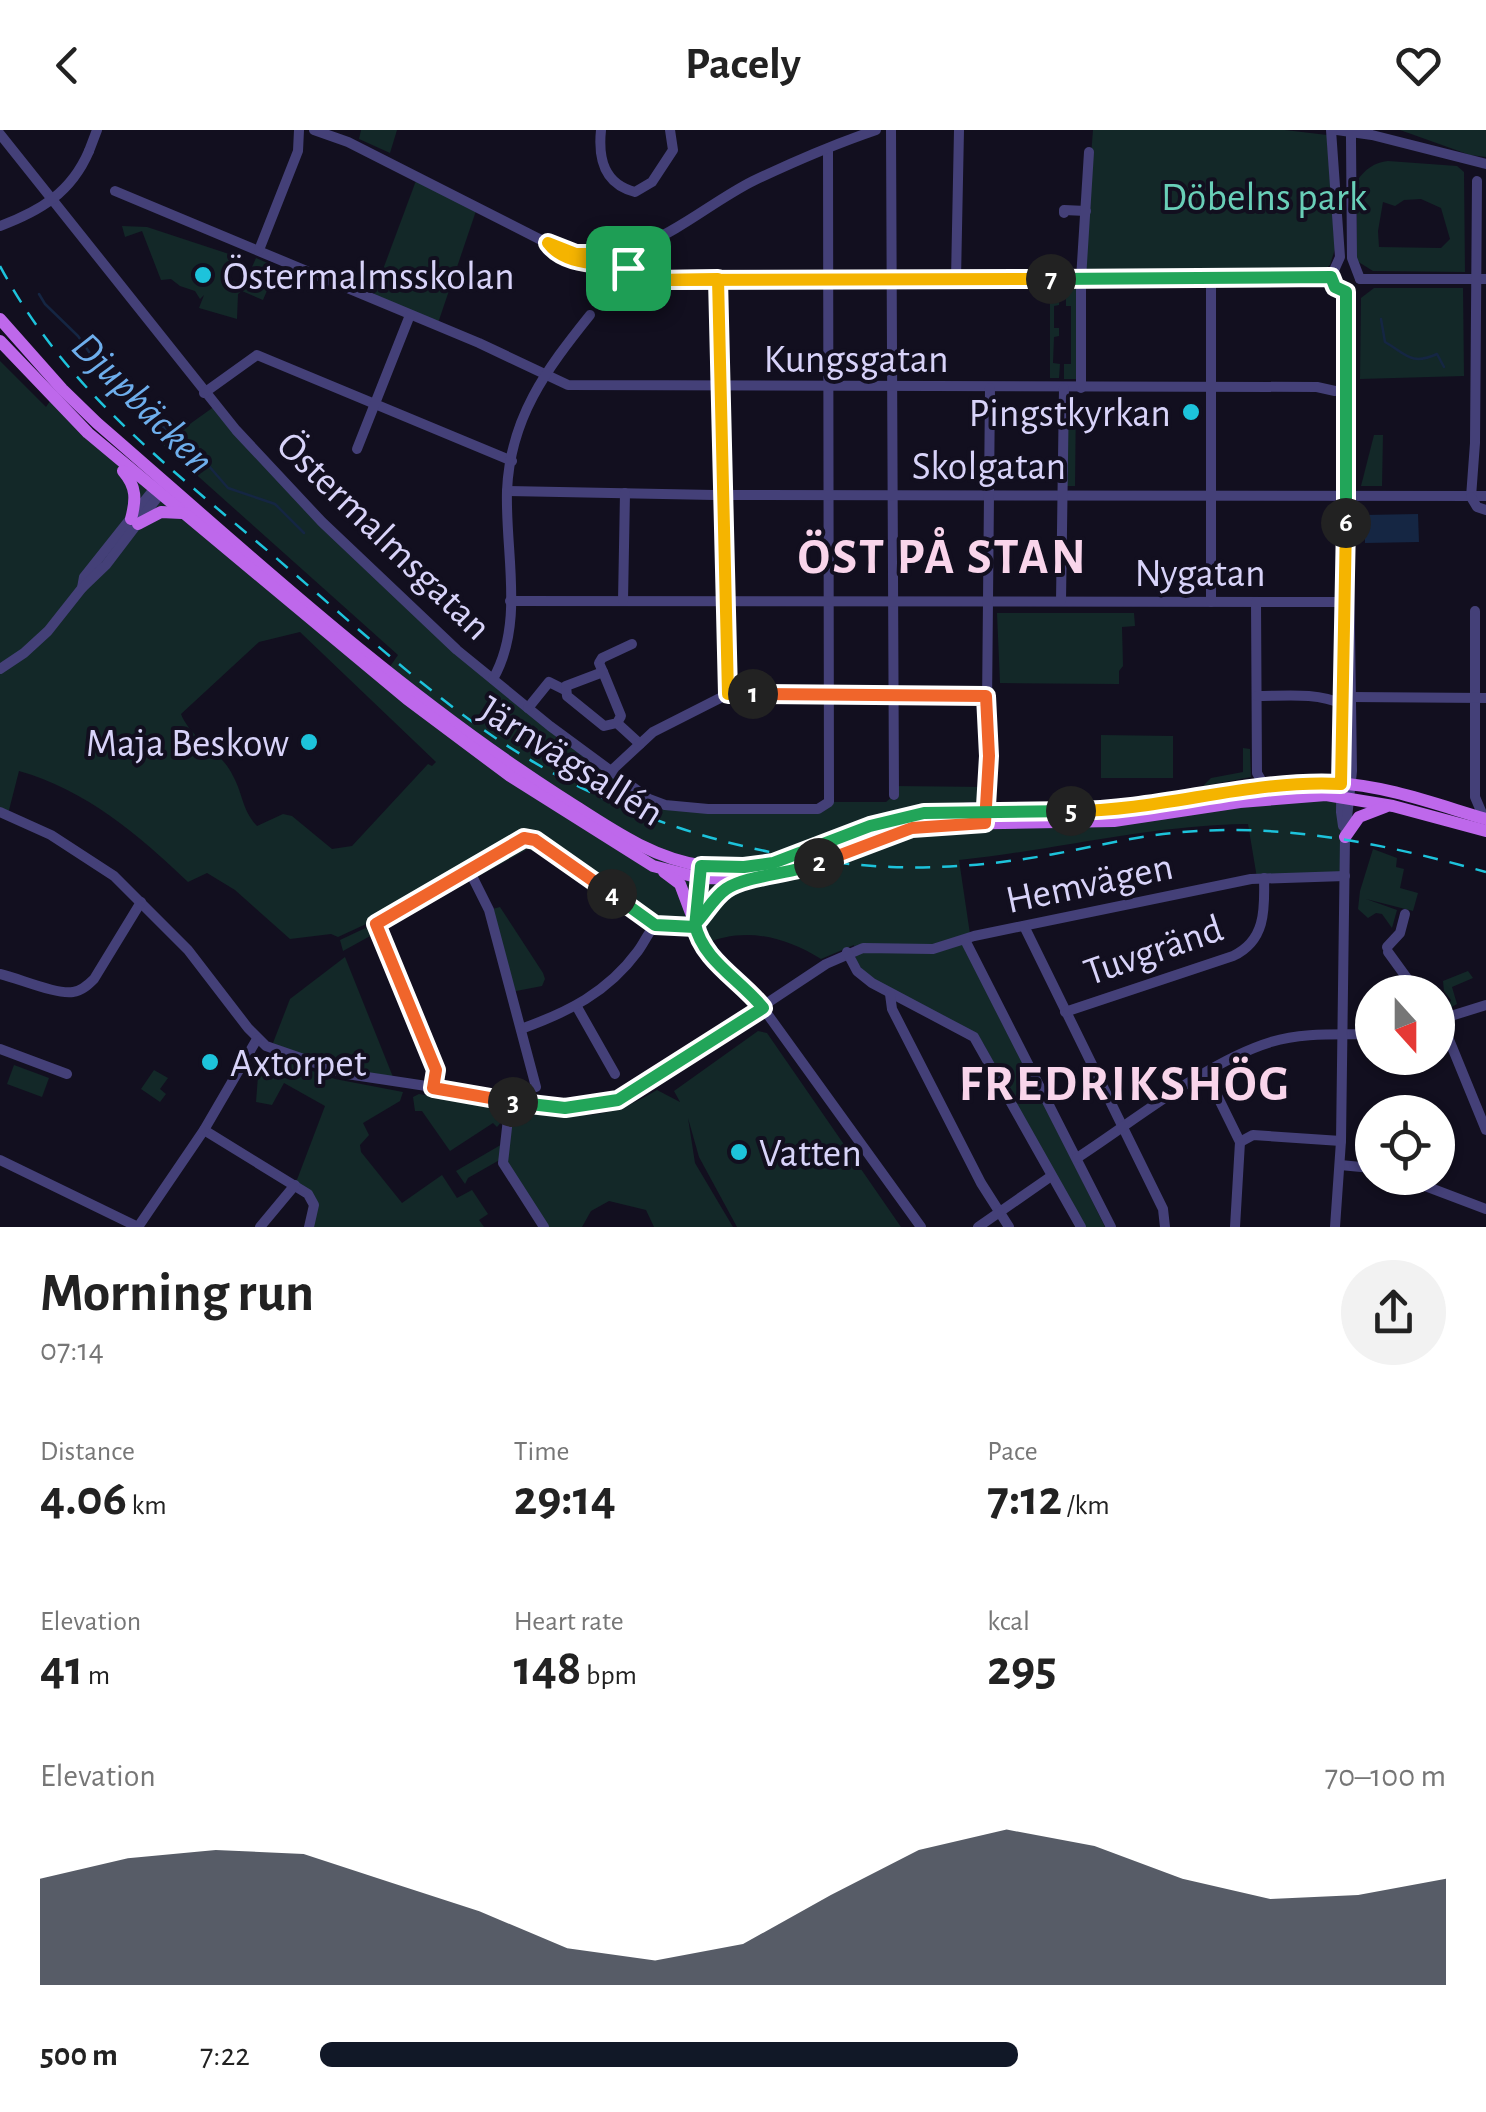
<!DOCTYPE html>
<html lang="en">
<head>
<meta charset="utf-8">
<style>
  :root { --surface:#fff; --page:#f2f2f2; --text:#222; --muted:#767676; --accent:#111827 }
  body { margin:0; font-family:"Alegreya Sans",sans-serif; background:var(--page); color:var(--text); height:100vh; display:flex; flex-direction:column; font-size:38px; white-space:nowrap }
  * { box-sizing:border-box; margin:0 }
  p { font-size:32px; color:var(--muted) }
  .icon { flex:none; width:55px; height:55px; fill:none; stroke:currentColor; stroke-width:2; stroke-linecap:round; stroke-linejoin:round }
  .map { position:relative; height:1097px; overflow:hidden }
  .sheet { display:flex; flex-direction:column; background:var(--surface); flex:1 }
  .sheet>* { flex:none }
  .needle { width:65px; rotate:159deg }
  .controls { position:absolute; left:1355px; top:845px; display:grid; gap:20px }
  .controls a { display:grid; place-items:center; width:100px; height:100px; border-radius:50%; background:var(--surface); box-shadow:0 2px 8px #0004; font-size:50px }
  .pin { position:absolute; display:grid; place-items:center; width:85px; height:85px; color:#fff; margin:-42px; border-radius:20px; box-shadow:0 5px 15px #0006 }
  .km { position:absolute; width:50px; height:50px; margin:-25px; border-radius:50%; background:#222; color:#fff; font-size:28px; line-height:50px; text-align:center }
  .round { display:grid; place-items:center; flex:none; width:105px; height:105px; border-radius:52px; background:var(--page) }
  .summary { display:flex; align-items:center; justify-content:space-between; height:170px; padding:0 40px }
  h1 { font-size:55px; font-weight:600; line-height:75px }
  .stats { display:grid; grid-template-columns:repeat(3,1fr); gap:15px; height:170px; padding:10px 40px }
  .stats div { display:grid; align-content:center }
  .stats b { font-size:50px; font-weight:600 }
  .stats small { font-size:28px; font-weight:400 }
  .stats p { font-size:28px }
  .chart { height:280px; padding:20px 40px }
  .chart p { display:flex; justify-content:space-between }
  .chart svg { width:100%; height:180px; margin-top:10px; fill:var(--accent); opacity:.7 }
  ul { padding:0 40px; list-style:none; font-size:32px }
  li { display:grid; grid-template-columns:160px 120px 1fr; align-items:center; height:75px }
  li i { height:25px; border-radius:12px; background:var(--accent) }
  header { display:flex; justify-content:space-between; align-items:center; height:130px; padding:0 40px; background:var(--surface); font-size:45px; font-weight:600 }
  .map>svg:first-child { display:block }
</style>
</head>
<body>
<header><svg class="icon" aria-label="back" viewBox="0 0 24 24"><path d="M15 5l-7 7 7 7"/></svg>Pacely<svg class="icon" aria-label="heart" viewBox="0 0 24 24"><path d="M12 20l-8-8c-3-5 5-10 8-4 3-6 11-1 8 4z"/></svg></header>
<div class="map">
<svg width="1486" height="1097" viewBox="0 0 1486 1097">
  <rect width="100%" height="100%" fill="#120f1f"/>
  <g fill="#132828" fill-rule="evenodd">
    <path d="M361 0H397L390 23 359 9Z"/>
    <path d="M1093 0H1285L1327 5 1335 119 1330 135 1325 139 1082 140Z"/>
    <path d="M1400 0H1486V27L1470 25Z"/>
    <path d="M1388 31 1457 36 1464 42 1465 142 1373 141 1357 131V51C1364 40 1375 32 1388 31ZM1421 69 1441 78 1450 109 1441 118 1379 117 1378 101 1383 72 1395 76 1404 70Z"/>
    <path d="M417 48 477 78 437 196 372 169Z"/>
    <path d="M122 96 147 97 232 125 224 148 244 155 256 128 277 137 263 170 242 161 238 164 237 189 199 178 204 165 200 169 195 161 180 156 171 149 161 150 142 101 125 107Z"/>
    <path d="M1374 158H1463L1464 246 1360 249 1361 168Z"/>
    <path d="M1066 159H1079V249H1064V234H1071V176H1066Z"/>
    <path d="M1050 160H1060L1059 175 1054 176V198H1059V206L1054 207 1053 233 1060 234 1059 248H1050Z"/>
    <path d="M0 231 46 277 52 268 382 548 398 525 162 314 215 276 259 325 457 520 658 673 818 679 829 672H886L894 665V656L988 657 985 692 1340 667 1345 746 1257 748 1248 694C1150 695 1056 720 959 730L970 804 962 807 1105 1097H1084L983 913 864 843 856 830 854 815 821 829C784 806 743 796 702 815L695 797 655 795 541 714 535 722 528 719 343 821 340 810 376 793 377 789 338 807 331 804 290 809 235 760 207 743 188 752C139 705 86 660 19 641L8 684 0 682ZM300 502 436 632 432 636 428 634 352 716 332 719 292 686 283 684 257 696C242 680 243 664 233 646 222 621 191 610 181 584L259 512Z"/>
    <path d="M1067 266 1076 267 1075 356H1067Z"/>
    <path d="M1374 305H1383L1382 356H1361Z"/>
    <path d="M997 483H1134L1135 496 1122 497 1123 536 1119 541V554L1000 553Z"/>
    <path d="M1101 605 1173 606V648H1101Z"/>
    <path d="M1243 618 1250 619 1251 647 1203 656 1211 648 1243 642Z"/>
    <path d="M1373 719 1397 728 1396 737 1404 739 1400 758 1418 763 1413 781 1366 769 1397 780 1392 798 1382 784 1376 783 1368 788 1358 779 1360 761Z"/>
    <path d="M500 777 543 843 545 849 542 856 511 862 489 780Z"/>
    <path d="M345 827 395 952 305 930 273 913 290 869Z"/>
    <path d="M1468 841 1473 848 1452 857 1457 874 1448 879 1451 870 1444 861 1443 851Z"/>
    <path d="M758 901 767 903 901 1097H737L699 1027 688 988 695 1033 733 1097H654L646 1080 609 1071 591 1081 582 1097H544L503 1028 468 1048 465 1054 456 1041 504 1013 509 980C574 983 596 997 657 960L680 972 674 961Z"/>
    <path d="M281 930 335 949 403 962 400 971 363 993 369 1005 360 1015 361 1022 402 1073 442 1045 457 1068 472 1060 488 1084 479 1090 484 1097H309L314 1075 295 1055 325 976 284 953 272 975 256 972 258 946Z"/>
    <path d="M14 935 49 948 42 967 7 954Z"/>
    <path d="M154 940 168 948 160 959 166 964 160 972 141 959Z"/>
    <path d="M419 964 498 977 503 982 502 991 497 997 493 993 450 1021 422 981H415L413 967Z"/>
  </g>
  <path fill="#152643" d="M1418 384 1419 412 1365 413V385Z"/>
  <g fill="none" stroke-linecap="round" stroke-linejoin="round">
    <g stroke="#152643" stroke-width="2.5">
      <path d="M39 164 45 174 78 206 103 242 148 286 194 319 228 358 275 374 304 403"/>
      <path d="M1381 189 1385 212C1406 224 1411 236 1437 224L1444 237"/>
    </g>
    <g stroke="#444078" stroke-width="10">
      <path d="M314 0 348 12 551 115"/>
      <path d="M601 0C598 29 604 54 635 62L652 52 673 20 670 0"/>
      <path d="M891 0 894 665"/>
      <path d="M1337 0 1372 5 1486 34"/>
      <path d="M0 4 236 300 322 392 457 520 550 596 649 669 665 675 708 679H818L829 672 828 20"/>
      <path d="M1351 10 1352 128 1360 149"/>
      <path d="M89 21 97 0"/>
      <path d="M115 61 479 213 568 255 1317 257 1335 261"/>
      <path d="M1064 83V80L1086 81"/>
      <path d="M549 113C565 138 601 130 625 138 637 141 644 148 656 150L1331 147"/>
      <path d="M259 120 298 21 299 0"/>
      <path d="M577 124C644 135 697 79 753 51 793 32 835 14 876 0"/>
      <path d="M1331 147 1340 127 1331 0"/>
      <path d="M718 149 728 564"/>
      <path d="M956 149 959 0"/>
      <path d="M1360 149H1486"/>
      <path d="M1081 258V149L1089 22"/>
      <path d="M204 263 257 225 512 331"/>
      <path d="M357 319 410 185"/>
      <path d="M507 361 714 365 1486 366"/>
      <path d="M1471 367 1475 313 1477 51"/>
      <path d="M1471 367 1477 377 1486 380"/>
      <path d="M82 458 84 447 158 354"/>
      <path d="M510 471 1349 472"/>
      <path d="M623 471 625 363"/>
      <path d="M1061 471 1064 258"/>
      <path d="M1211 472V150"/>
      <path d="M1256 472 1257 643 1265 657"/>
      <path d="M1475 481V667L1484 688"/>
      <path d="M0 539 24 523 48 501 82 458 106 435 163 360"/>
      <path d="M603 542 599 533 602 528 632 514"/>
      <path d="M1343 544 1341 682 1343 696"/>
      <path d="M493 549C525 493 505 423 507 361 510 288 546 240 590 185"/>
      <path d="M1257 566C1284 566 1317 562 1342 574"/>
      <path d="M1351 567 1486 568"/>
      <path d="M528 578 549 552 565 560"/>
      <path d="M617 593 604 596 567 566 566 556 603 542 621 586 617 593 640 614"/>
      <path d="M611 641 653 602 728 564 987 566"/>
      <path d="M0 682 51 705 114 746 188 820 248 898 266 916 347 944 565 977 599 976 627 966 826 834 863 818 933 819 974 806 1251 749 1345 746"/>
      <path d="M986 682 990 258"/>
      <path d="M701 741 695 794 702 815 763 878 921 1097"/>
      <path d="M470 742 489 780 536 957"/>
      <path d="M1024 796 1163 1079 1165 1097"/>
      <path d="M965 810 1111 1097"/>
      <path d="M1387 817 1400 803 1405 784"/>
      <path d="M847 822 857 841 872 853 974 907 1081 1097"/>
      <path d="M1388 822 1417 862"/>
      <path d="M0 844C18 848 57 865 73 862 82 861 89 854 94 849L141 772"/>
      <path d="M890 864 892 879 981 1053 1009 1097"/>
      <path d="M577 877 615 944"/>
      <path d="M1065 882 1233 826C1265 811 1265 781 1264 748"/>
      <path d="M1438 890 1443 895 1486 1000"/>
      <path d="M1438 890 1486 875"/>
      <path d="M521 899C568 882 607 863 638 821 644 813 648 803 655 795"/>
      <path d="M0 919 67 944"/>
      <path d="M1206 943 1240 1012 1235 1097"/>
      <path d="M433 958 435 941 376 793 524 708 535 710 655 795 695 797"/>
      <path d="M510 971 503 1033 544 1097"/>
      <path d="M204 1000 308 1064 314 1075 309 1097"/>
      <path d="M1240 1012 1253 1005 1341 1011"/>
      <path d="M1077 1028C1134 991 1208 931 1271 912 1304 902 1339 905 1372 904"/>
      <path d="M0 1030 138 1097 204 1000 257 909"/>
      <path d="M1340 1035 1372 1038"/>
      <path d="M1404 1048 1486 1079"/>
      <path d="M260 1097 295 1055"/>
      <path d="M978 1097 1050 1047"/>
      <path d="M1335 1097 1341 1011 1345 707 1352 641 1349 434 1346 426 1345 161"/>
    </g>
    <g stroke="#be68eb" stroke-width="12">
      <path d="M0 189 62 259 97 293C246 422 392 558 558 665 604 694 650 729 705 736 782 745 842 698 915 684 978 672 1045 685 1110 680 1185 675 1258 651 1334 653 1385 655 1438 675 1486 689"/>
      <path d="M0 211 88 303 407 569 510 646 653 736 700 748 756 749 807 737 912 698 946 694 1114 691 1240 672 1326 665 1393 676 1486 701"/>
      <path d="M123 341C137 357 136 370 131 389"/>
      <path d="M138 394 161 382 182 383"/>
      <path d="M1345 707 1359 687 1385 677"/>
      <path d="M664 742 680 754 695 794"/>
      <path d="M695 794 724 761 741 752"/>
    </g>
    <path stroke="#1dc3db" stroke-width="2.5" stroke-dasharray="15 12" stroke-linecap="butt" d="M0 136C64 256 160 330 262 416 332 475 400 539 474 593 595 681 741 730 891 737 945 739 1000 734 1054 724 1093 717 1132 707 1172 703 1280 692 1382 713 1486 742"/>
    <g stroke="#444078" stroke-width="10">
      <path d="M1351 10V0"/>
      <path d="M0 96C40 81 71 63 89 21"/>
    </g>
  </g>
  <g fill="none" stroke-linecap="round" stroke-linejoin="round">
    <g stroke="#fff" stroke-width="20">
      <path id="split-1" d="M628 138 656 150 718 149 728 564H753"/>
    </g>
    <g stroke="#fff" stroke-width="20">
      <path id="split-2" d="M753 564 986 566 989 626 985 693 912 698 819 733"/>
    </g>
    <g stroke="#fff" stroke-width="20">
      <path id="split-3" d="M513 972 565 978 618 970 763 878C741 850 702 830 695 794 706 783 713 768 726 759 747 745 791 744 819 733"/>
    </g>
    <g stroke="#fff" stroke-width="20">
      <path id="split-4" d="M513 972 433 958 436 940 376 794 524 708 535 710 612 764"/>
    </g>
    <g stroke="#fff" stroke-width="20">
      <path id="split-5" d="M612 764 655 795 695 797 701 736 744 737 773 733 870 696 924 683 1071 681"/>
    </g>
    <g stroke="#fff" stroke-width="20">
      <path id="split-6" d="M1071 681C1162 681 1250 649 1341 654L1346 393"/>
    </g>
    <g stroke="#fff" stroke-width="20">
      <path id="split-7" d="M1051 149 1331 147 1335 157 1346 162V393"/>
    </g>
    <g stroke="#fff" stroke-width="20">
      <path id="split-8" d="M628 138C603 132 566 137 548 113L576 124H622L656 150 1051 149"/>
    </g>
    <use href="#split-1" stroke="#f5b400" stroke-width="12"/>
    <use href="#split-2" stroke="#f0652b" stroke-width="12"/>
    <use href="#split-3" stroke="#22a559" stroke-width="12"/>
    <use href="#split-4" stroke="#f0652b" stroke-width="12"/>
    <use href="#split-5" stroke="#22a559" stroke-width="12"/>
    <use href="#split-6" stroke="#f5b400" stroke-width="12"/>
    <use href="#split-7" stroke="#22a559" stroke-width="12"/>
    <use href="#split-8" stroke="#f5b400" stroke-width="12"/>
  </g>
  <g fill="#1dc3db" stroke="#120f1f" stroke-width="4">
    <circle cx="203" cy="145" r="10"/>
    <circle cx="1191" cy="282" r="10"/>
    <circle cx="309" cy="612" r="10"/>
    <circle cx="210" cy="932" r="10"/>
    <circle cx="739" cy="1022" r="10"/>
  </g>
  <g text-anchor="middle" stroke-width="8" stroke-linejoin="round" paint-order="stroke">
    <g font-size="40" fill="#69cfb8" stroke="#120f1f">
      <text x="1264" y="80">Döbelns park</text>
    </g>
    <g font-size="40" fill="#d8d3f9" stroke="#120f1f" text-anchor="start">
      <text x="223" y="159">Östermalmsskolan</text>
      <text x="1171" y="296" text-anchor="end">Pingstkyrkan</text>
      <text x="289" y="626" text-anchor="end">Maja Beskow</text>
      <text x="230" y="946">Axtorpet</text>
      <text x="759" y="1036">Vatten</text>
    </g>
    <g font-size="40" fill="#d8d3f9" stroke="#120f1f">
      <text x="856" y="242">Kungsgatan</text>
      <text x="989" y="349">Skolgatan</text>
      <text transform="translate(385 405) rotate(44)" y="14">Östermalmsgatan</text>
      <text x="1200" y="456">Nygatan</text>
      <text transform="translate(572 630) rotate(32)" y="14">Järnvägsallén</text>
      <text transform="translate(1089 752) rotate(-12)" y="14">Hemvägen</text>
      <text transform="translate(1153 819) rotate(-19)" y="14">Tuvgränd</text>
    </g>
    <g font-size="42" font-style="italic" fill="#6eaeec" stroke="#120f1f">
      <text transform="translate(144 272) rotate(45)" y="15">Djupbäcken</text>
    </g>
    <g font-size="50" font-weight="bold" letter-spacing="2.5" fill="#f9d5eb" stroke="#120f1f">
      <text x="943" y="443">ÖST PÅ STAN</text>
      <text x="1125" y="970">FREDRIKSHÖG</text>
    </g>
  </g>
</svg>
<div class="controls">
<a><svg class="needle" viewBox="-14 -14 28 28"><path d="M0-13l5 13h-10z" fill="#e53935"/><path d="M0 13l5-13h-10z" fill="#767676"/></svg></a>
<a><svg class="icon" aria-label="locate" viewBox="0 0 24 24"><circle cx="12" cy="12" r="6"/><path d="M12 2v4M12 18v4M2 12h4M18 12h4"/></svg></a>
</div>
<div class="pin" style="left:628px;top:138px;background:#1e9e55"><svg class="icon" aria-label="arrive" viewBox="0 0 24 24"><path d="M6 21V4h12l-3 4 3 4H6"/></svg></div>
<b class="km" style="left:753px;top:564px">1</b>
<b class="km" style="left:819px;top:733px">2</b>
<b class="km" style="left:513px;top:972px">3</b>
<b class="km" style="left:612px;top:764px">4</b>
<b class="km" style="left:1071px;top:681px">5</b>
<b class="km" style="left:1346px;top:393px">6</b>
<b class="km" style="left:1051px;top:149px">7</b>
</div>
<section class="sheet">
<div class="summary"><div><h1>Morning run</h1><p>07:14</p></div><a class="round"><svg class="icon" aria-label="share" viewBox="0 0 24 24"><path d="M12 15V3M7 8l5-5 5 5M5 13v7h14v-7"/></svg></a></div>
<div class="stats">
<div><p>Distance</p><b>4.06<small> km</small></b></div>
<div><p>Time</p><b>29:14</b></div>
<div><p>Pace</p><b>7:12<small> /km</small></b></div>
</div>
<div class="stats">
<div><p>Elevation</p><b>41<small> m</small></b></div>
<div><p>Heart rate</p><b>148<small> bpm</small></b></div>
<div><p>kcal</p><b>295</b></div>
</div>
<div class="chart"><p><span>Elevation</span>70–100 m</p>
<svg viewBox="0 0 160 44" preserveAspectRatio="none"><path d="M0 44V18L10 13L20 11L30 12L40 19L50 26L60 35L70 38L80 34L90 22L100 11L110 6L120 10L130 18L140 23L150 22L160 18V44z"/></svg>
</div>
<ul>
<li><b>500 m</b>7:22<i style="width:62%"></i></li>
</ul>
</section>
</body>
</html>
